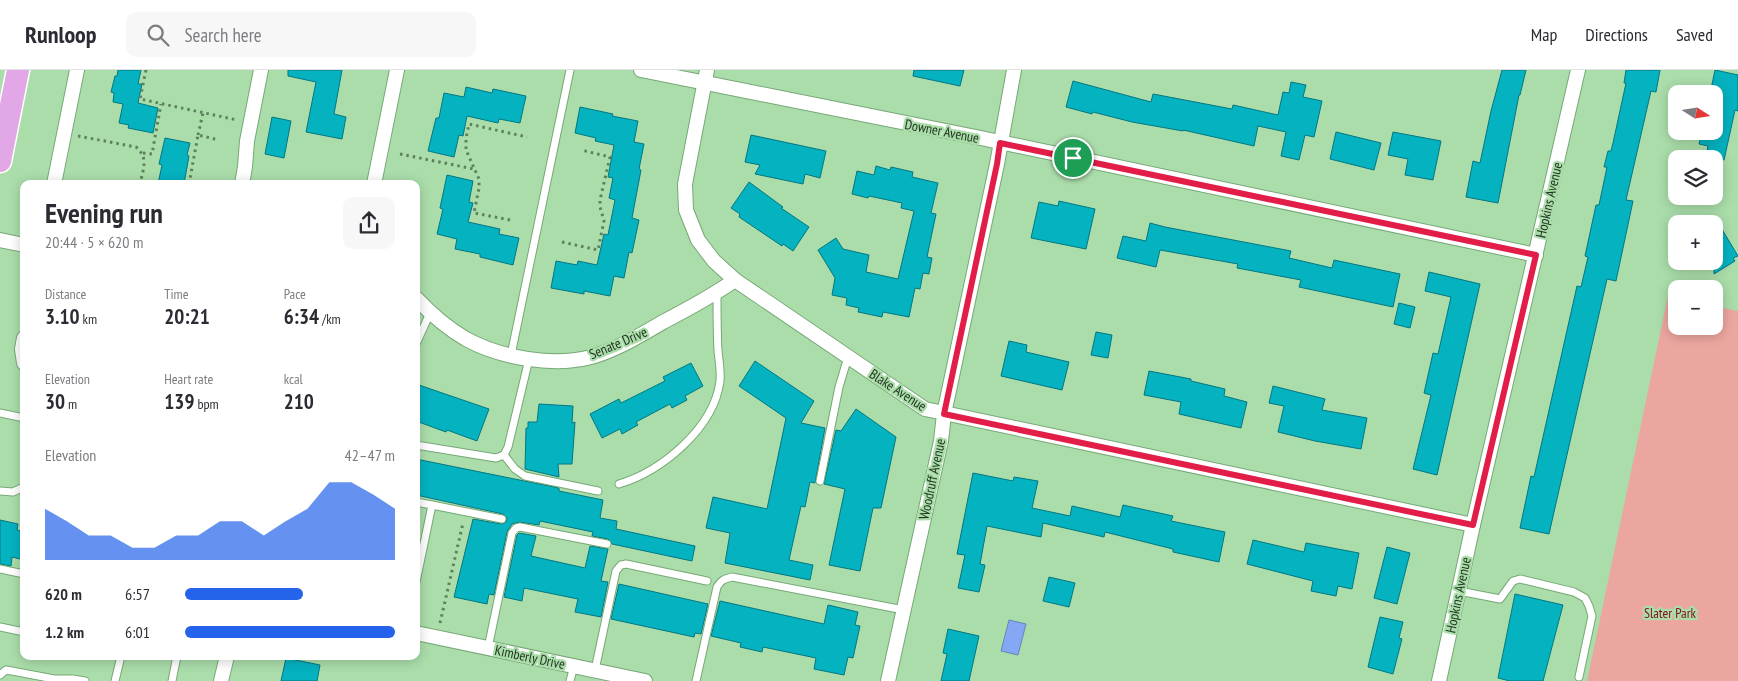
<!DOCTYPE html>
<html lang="en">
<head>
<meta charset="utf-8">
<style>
  :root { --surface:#fff; --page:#f7f7f7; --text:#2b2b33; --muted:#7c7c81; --line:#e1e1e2; --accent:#2563eb }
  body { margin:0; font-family:"PT Sans Narrow",sans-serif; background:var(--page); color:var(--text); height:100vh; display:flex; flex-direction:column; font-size:19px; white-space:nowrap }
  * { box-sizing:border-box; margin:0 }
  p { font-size:16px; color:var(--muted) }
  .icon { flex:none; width:28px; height:28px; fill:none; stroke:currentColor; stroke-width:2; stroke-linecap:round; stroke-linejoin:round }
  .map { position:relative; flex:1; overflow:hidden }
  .drawer { position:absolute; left:20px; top:110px; width:400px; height:480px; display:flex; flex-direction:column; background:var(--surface); border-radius:10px; box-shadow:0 2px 12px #0003 }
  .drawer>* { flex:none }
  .needle { width:32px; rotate:102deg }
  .controls { position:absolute; left:1668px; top:15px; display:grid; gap:10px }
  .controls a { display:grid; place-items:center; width:55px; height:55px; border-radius:10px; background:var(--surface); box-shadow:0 2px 12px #0003; font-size:25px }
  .pin { position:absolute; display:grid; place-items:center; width:42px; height:42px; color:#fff; margin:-21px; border:2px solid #fff; border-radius:50%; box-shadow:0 1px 5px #0007 }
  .round { display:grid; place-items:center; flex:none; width:52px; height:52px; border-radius:10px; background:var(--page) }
  .overview { display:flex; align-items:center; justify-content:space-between; height:85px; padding:0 25px }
  h1 { font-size:28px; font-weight:600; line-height:38px }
  .metrics { display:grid; grid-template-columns:repeat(3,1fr); gap:8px; height:85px; padding:5px 25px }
  .metrics div { display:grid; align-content:center }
  .metrics b { font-size:21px; font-weight:600 }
  .metrics small { font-size:14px; font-weight:400 }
  .metrics p { font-size:14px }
  .chart { height:140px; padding:10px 25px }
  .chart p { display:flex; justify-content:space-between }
  .chart svg { width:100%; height:90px; margin-top:5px; fill:var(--accent); opacity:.7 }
  ul { padding:0 25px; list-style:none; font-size:16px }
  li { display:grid; grid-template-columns:80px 60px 1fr; align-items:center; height:38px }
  li i { height:12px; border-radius:6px; background:var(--accent) }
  header { display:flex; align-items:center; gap:30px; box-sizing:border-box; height:70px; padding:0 25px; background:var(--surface); border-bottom:1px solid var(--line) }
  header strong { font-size:24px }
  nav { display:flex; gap:28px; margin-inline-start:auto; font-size:18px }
  .search { width:350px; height:45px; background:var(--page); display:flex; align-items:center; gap:12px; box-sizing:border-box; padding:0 18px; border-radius:10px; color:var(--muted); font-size:19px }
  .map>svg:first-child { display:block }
</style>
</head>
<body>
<header>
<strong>Runloop</strong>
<div class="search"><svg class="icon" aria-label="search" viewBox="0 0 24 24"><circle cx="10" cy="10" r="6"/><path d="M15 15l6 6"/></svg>Search here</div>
<nav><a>Map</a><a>Directions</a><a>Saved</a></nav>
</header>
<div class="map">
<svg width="1738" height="611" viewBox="0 0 1738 611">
  <rect width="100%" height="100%" fill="#ada"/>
  <path fill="#eca6a0" d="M1668 226 1676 228V256H1714V236L1738 241V611H1587Z"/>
  <path fill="#85a8f5" stroke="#6685b5" d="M1009 550 1026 554 1018 585 1001 581Z"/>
  <g fill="#05b2c0" stroke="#047781">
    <path d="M118 0H141L138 14H142L138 33 158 38 153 63 128 58 129 55 119 53 123 34 113 32 114 23 111 22 115 6H117Z"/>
    <path d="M288 0H342L334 44 346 47 342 69 306 62 316 12 288 6Z"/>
    <path d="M914 0H964L960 16 913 6Z"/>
    <path d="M1502 0H1526L1520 25H1519L1498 133 1466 127 1473 91 1480 93 1491 41Z"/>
    <path d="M1626 0H1660L1656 22 1651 21 1626 130 1633 131 1616 211 1607 209 1549 464 1520 458 1531 406 1534 407 1577 216 1581 217 1588 187 1585 186 1596 135H1599L1607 97H1604L1608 81H1611L1613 73 1626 13H1624Z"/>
    <path d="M1715 0 1738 5V41L1735 40 1724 90 1706 86 1708 76 1699 74 1702 61H1714V24H1710Z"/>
    <path d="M1073 11 1151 32 1153 24 1232 39 1233 35 1278 45 1283 22 1289 23 1291 12 1306 15 1303 27 1322 31 1314 67 1305 65 1299 90 1281 86 1286 62 1258 56 1254 76 1183 60V61L1132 52 1093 42 1092 44 1066 37Z"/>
    <path d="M466 17 492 23 493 19 526 26 520 53 499 49 498 53 467 46 463 66 459 65 454 87 428 81 436 48H439L444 23 464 27Z"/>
    <path d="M580 37 613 44 612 46 638 51 634 72 644 74 639 99 641 100 632 148 639 150 632 183 629 182 624 208 614 206 610 226 584 221V224L551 218 556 191 577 195 578 191 597 195 604 164 608 165 615 130 609 128 613 108 608 107 614 75 595 71 596 68 575 63Z"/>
    <path d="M272 47 291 51 284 88 265 84Z"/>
    <path d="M1336 62 1381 73 1374 100 1330 89Z"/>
    <path d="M1393 62 1441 71 1433 110 1405 105 1408 89 1388 85Z"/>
    <path d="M751 65 826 81 820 108 805 104 803 114 755 104 760 95 745 92Z"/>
    <path d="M165 68 190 73 187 85 189 86 184 114H158L162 95 159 94Z"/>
    <path d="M876 96 890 100 891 97 913 102 912 107 938 113 931 143 936 144 927 187 932 188 929 204 923 203 920 219 915 218 909 247 883 242 882 247 858 242 859 238 846 235 847 228 832 225 835 208 818 180 836 168 843 179 869 185 866 202 898 209 914 141 901 138 902 133 869 126 868 128 852 124 857 101 874 105Z"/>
    <path d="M447 105 473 111 469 132 473 133 468 152 500 159 499 164 519 168 513 195 480 187V184L455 179 457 169 437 164 443 139 440 138Z"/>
    <path d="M749 112 783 137 781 138 809 157 793 181 783 174 782 176 739 147 740 144 731 138Z"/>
    <path d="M1059 131 1095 139 1086 179 1031 168 1039 132 1058 136Z"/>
    <path d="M1714 146 1738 186 1733 188 1735 191 1714 204Z"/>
    <path d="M1150 153 1165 157 1291 181 1289 188 1332 198 1334 190 1400 204 1393 237 1299 217 1301 210 1237 198 1238 194 1160 180 1156 197 1117 188 1123 166 1146 171Z"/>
    <path d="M1429 202 1480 214 1437 405 1413 399 1431 325 1424 323 1433 283 1438 284 1451 227 1425 221Z"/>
    <path d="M1399 233 1415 237 1410 258 1394 254Z"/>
    <path d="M1096 262 1112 265 1108 288 1091 285Z"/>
    <path d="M1009 271 1027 275 1026 282 1069 292 1062 320 1001 306Z"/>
    <path d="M755 291 814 331 801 353 825 358 815 413 810 412 805 437 801 436 789 490 813 495 810 510 725 493 730 463 706 458 713 427 767 439 786 348 739 316Z"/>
    <path d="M691 293 703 316 685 326 687 330 672 338 670 334 636 352 638 355 622 364 620 359 602 368 590 344 619 329 621 333 665 311 663 307Z"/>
    <path d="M1149 301 1191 309V311L1225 319 1224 326 1247 332 1241 358 1179 344 1181 332 1144 325Z"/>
    <path d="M416 314 489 339 477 371 447 360 446 362 416 351Z"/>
    <path d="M1273 316 1325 329 1322 340 1367 348 1361 379 1315 371 1278 362 1284 336 1269 333Z"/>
    <path d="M539 334 573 336 572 353 575 352 572 394H558L559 407 525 399 526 358H528V352H537Z"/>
    <path d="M856 339 896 367 881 438H873L860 501 829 495 845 419 824 414 836 360 841 361Z"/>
    <path d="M416 389 559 418V421L603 430 600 448 617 451 616 459 695 476 692 491 612 474 608 469 592 466 593 462 540 451 539 455 519 452 512 454 507 462 494 525 489 524 487 534 454 527 473 449 501 454 506 452 507 448 503 444 416 425Z"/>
    <path d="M973 403 1013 411 1014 407 1038 411 1032 438 1070 446 1072 436 1120 447 1123 435 1173 446 1171 451 1225 462 1219 492 1173 482V479L1105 462 1104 467 1043 453 1041 467 987 456 980 494 985 495 979 522 958 518 965 485 957 484Z"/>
    <path d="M0 450 18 454 17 460 24 462V490L12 487 11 496 0 494Z"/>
    <path d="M519 463 536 466 531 486 585 498 590 476 608 479 601 511 608 512 601 547 575 542 578 529 524 518 522 531 504 527 517 465Z"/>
    <path d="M1253 470 1304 482 1306 473 1359 483 1352 519 1338 516 1336 526 1311 521 1313 511 1247 494Z"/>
    <path d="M1387 477 1410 483 1397 534 1374 528Z"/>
    <path d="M1049 507 1075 513 1069 537 1043 531Z"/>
    <path d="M619 514 708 534 701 564 695 563 694 567 611 549Z"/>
    <path d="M1515 524 1563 535 1543 611H1510L1498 608Z"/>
    <path d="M720 531 824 554 828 535 858 542 855 555 860 556 853 588 848 587 844 605 814 599 816 588 763 577 762 582 740 577 741 573 711 566Z"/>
    <path d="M1380 547 1403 552 1399 568 1402 569 1393 604 1368 597Z"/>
    <path d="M948 559 979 566 969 611H941L947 584 943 583Z"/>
    <path d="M286 588 320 595 317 611H281Z"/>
  </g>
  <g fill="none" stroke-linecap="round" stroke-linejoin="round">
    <g stroke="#77a877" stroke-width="9">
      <g id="service">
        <path d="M416 274 430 243"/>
        <path d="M511 285 570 0"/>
        <path d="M0 343 24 348"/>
        <path d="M416 375 496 388 504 385 508 377 529 289"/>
        <path d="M504 385 515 399 525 406 598 421"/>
        <path d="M820 411 839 317 848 287"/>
        <path d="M619 414C662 401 714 358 720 311 721 302 719 290 718 281 717 261 717 242 717 223"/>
        <path d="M0 421 13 422 24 417"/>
        <path d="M416 432 432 435 416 512"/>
        <path d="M432 435 502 449"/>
        <path d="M0 499 24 504"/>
        <path d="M1459 521 1500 529 1513 511 1520 509 1574 522 1585 528 1589 536 1592 546 1579 607"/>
        <path d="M0 557 24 562"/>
        <path d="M488 578 512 463 516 458 520 457 607 474"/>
        <path d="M595 600 616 501 621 495 626 494 707 511"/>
        <path d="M0 605 6 600 12 601 54 609H73L85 611"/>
        <path d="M115 611 121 586"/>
        <path d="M172 611 177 586"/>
        <path d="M570 611 574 596"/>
        <path d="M696 611 717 517C721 510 724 509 732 507L904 540"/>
      </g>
    </g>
    <g stroke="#77a877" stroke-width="16">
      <g id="minor">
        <path d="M641 0 976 67 1536 185"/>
        <path d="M707 0 685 114 686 140 698 170 714 191 735 210 925 339 1473 455"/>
        <path d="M54 114 77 0"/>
        <path d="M242 114 245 97 247 71 261 0"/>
        <path d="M374 114 397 0"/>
        <path d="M0 170 24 175"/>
        <path d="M416 228C431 244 447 258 466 269 501 288 553 297 591 287 616 280 641 265 663 252 688 239 712 226 735 210"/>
        <path d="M24 268 22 279 24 293"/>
        <path d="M416 563 645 611"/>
        <path d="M221 611 227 586"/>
        <path d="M888 611 941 371 944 344 997 94 1014 0"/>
        <path d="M1439 611 1473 455 1578 0"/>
      </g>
    </g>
    <g stroke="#fff" stroke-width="25">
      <path id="primary" d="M0 91 18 0"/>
    </g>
    <g stroke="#5e805e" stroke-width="3" stroke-dasharray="2.5 4" stroke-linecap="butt">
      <path d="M146 0 140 29 237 50"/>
      <path d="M198 65 203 43"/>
      <path d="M78 66 136 77C149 88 143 99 140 114"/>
      <path d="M143 83 152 84 161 34"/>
      <path d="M400 84 474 99"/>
      <path d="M189 114 198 65 219 70"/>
      <path d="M510 150 474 143 479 118V109L466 80V68L469 54 527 67"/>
      <path d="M562 172 598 180 604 151 600 137V130L610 87 581 80"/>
      <path d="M440 553 463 453"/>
    </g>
    <use href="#service" stroke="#fff" stroke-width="7"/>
    <use href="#minor" stroke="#fff" stroke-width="14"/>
    <use href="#primary" stroke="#e2a7e6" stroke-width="22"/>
  </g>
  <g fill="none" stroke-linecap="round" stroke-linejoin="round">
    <g stroke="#fff" stroke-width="10">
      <path id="route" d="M1000 73 1536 185 1473 455 944 344 997 94Z"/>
    </g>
    <use href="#route" stroke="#e11d48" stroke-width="6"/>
  </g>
  <g text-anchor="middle" stroke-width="4.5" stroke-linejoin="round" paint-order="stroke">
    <g font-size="14" fill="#1f331f" stroke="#ada">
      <text transform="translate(942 61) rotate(11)" y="5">Downer Avenue</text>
      <text transform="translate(1549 130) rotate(-77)" y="5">Hopkins Avenue</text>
      <text transform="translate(618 273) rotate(-23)" y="5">Senate Drive</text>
      <text transform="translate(898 320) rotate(33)" y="5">Blake Avenue</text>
      <text transform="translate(932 409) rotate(-78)" y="5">Woodruff Avenue</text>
      <text transform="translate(1458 525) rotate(-78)" y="5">Hopkins Avenue</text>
      <text transform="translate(530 587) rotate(12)" y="5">Kimberly Drive</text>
    </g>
    <g font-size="14" fill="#840f18" stroke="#ada">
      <text x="1670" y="548">Slater Park</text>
    </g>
  </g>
</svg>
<div class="controls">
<a><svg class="needle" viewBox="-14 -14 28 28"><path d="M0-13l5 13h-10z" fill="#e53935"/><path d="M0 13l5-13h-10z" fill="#7c7c81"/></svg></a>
<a><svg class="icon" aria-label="layers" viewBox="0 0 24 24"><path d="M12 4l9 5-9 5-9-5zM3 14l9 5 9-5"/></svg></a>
<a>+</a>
<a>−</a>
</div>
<div class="pin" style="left:1073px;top:88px;background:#1e9e55"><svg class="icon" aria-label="arrive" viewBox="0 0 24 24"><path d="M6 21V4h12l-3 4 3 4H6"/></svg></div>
<section class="drawer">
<div class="overview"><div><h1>Evening run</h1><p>20:44 · 5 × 620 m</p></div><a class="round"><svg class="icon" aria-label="share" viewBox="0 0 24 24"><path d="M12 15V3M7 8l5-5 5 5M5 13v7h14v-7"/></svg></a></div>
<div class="metrics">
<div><p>Distance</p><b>3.10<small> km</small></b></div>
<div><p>Time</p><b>20:21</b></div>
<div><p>Pace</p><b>6:34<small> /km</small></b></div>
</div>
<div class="metrics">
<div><p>Elevation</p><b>30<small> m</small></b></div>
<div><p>Heart rate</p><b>139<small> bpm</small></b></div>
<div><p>kcal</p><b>210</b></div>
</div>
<div class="chart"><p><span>Elevation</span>42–47 m</p>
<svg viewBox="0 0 160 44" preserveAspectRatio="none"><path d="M0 44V19L10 25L20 32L30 32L40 38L50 38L60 32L70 32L80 25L90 25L100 32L110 25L120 19L130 6L140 6L150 12L160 19V44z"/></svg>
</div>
<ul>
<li><b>620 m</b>6:57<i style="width:56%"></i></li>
<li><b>1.2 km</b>6:01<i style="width:100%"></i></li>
</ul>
</section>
</div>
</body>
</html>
